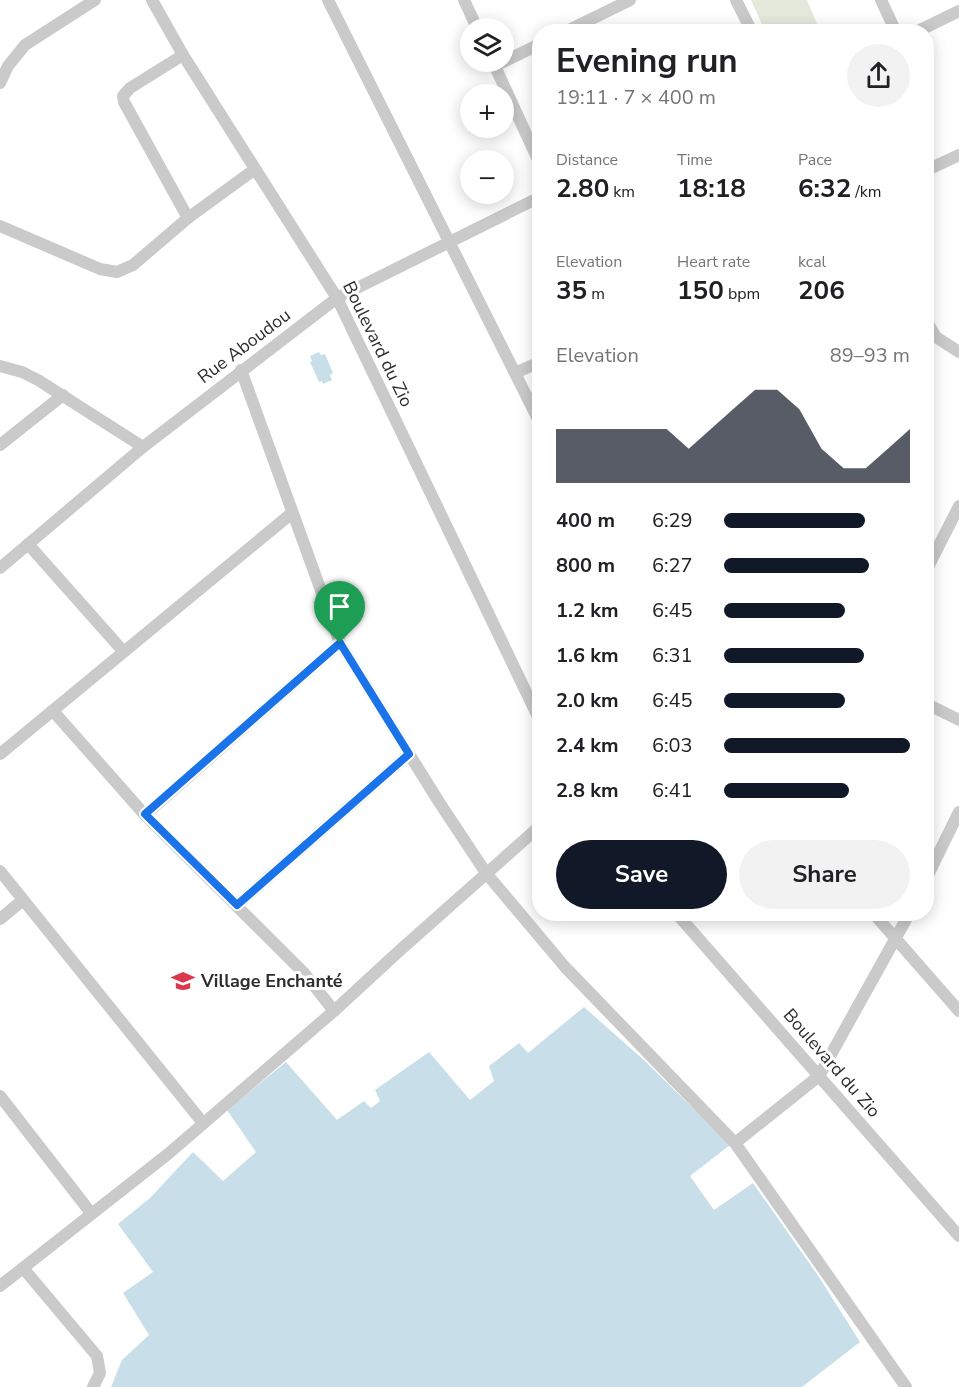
<!DOCTYPE html>
<html lang="en">
<head>
<meta charset="utf-8">
<style>
  :root { --surface:#fff; --page:#f2f2f2; --text:#202124; --muted:#757577; --accent:#111827 }
  body { margin:0; font-family:"Nunito Sans",sans-serif; background:var(--page); color:var(--text); height:100vh; display:flex; flex-direction:column; font-size:22px; white-space:nowrap }
  * { box-sizing:border-box; margin:0 }
  p { font-size:20px; color:var(--muted) }
  .icon { flex:none; width:33px; height:33px; fill:none; stroke:currentColor; stroke-width:2; stroke-linecap:round; stroke-linejoin:round }
  .map { position:relative; flex:1; overflow:hidden }
  .side { position:absolute; left:532px; top:24px; width:402px; height:897px; display:flex; flex-direction:column; background:var(--surface); border-radius:24px; box-shadow:0 3px 15px #0003 }
  .side>* { flex:none }
  .fabs { position:absolute; left:460px; top:18px; display:grid; gap:12px }
  .fabs a { display:grid; place-items:center; width:54px; height:54px; border-radius:50%; background:var(--surface); box-shadow:0 3px 15px #0003; font-size:30px }
  .pin { position:absolute; display:grid; place-items:center; width:51px; height:51px; color:#fff; margin:-62px -26px; border-radius:50% 50% 50% 0; rotate:-45deg; box-shadow:0 0 6px #0007 }
  .pin .icon { rotate:45deg }
  .round { display:grid; place-items:center; flex:none; width:63px; height:63px; border-radius:32px; background:var(--page) }
  .summary { display:flex; align-items:center; justify-content:space-between; height:102px; padding:0 24px }
  h1 { font-size:33px; font-weight:700; line-height:45px }
  .metrics { display:grid; grid-template-columns:repeat(3,1fr); gap:9px; height:102px; padding:6px 24px }
  .metrics div { display:grid; align-content:center }
  .metrics b { font-size:26px; font-weight:700 }
  .metrics small { font-size:16px; font-weight:400 }
  .metrics p { font-size:16px }
  .chart { height:168px; padding:12px 24px }
  .chart p { display:flex; justify-content:space-between }
  .chart svg { width:100%; height:108px; margin-top:6px; fill:var(--accent); opacity:.7 }
  .cta { display:flex; gap:12px; margin-top:auto; padding:12px 24px }
  .cta a { flex:1; height:69px; border-radius:36px; background:var(--accent); color:#fff; font-size:24px; font-weight:700; line-height:69px; text-align:center }
  .cta a+a { background:var(--page); color:var(--text) }
  ul { padding:0 24px; list-style:none; font-size:20px }
  li { display:grid; grid-template-columns:96px 72px 1fr; align-items:center; height:45px }
  li i { height:15px; border-radius:8px; background:var(--accent) }
  .map>svg:first-child { display:block }
</style>
</head>
<body>
<div class="map">
<svg width="959" height="1387" viewBox="0 0 959 1387">
  <rect width="100%" height="100%" fill="#fff"/>
  <path fill="#e4eadb" d="M751 0H807L820 31H765Z"/>
  <g fill="#c8dee9">
    <path d="M319 352 321 355 325 354 333 373 330 375 332 380 323 384 322 381 319 382 310 362 312 361 310 356Z"/>
    <path d="M584 1007 646 1062 730 1145 690 1176 714 1210 753 1183 819 1277 860 1342 802 1387H111L122 1360 149 1335 123 1293 153 1272 118 1224 150 1198 193 1152 223 1181 256 1152 227 1110 286 1062 337 1120 364 1101 371 1108 380 1101 375 1090 429 1052 470 1100 494 1081 489 1066 519 1043 528 1053Z"/>
  </g>
  <g fill="none" stroke-linecap="round" stroke-linejoin="round">
    <g stroke="#cacaca" stroke-width="12">
      <path d="M152 0 183 55 337 298 540 721"/>
      <path d="M328 0 540 423"/>
      <path d="M464 0 477 28"/>
      <path d="M736 0 752 32"/>
      <path d="M881 0 896 32"/>
      <path d="M565 32 630 0"/>
      <path d="M916 32 959 11"/>
      <path d="M183 55 130 88 123 96 124 102 188 218"/>
      <path d="M493 62 540 164"/>
      <path d="M495 66 540 44"/>
      <path d="M0 83 8 66 25 45 95 0"/>
      <path d="M927 170 959 155"/>
      <path d="M0 226 100 269 117 272 133 265 188 218 255 169"/>
      <path d="M927 322 936 337 959 352"/>
      <path d="M0 366 22 372 38 380 143 447"/>
      <path d="M241 370 340 643 439 802 486 873 565 967 735 1143 906 1387"/>
      <path d="M515 373 540 362"/>
      <path d="M0 445 63 395"/>
      <path d="M28 544 123 651"/>
      <path d="M0 568 143 447 337 298 540 197"/>
      <path d="M927 569 959 506"/>
      <path d="M927 704 959 720"/>
      <path d="M53 711 145 815 304 973 334 1011"/>
      <path d="M0 754 292 513"/>
      <path d="M145 815 340 643"/>
      <path d="M0 871 203 1123"/>
      <path d="M927 877 959 812"/>
      <path d="M237 905 409 754"/>
      <path d="M677 914 959 1236"/>
      <path d="M874 914 959 1011"/>
      <path d="M0 919 23 900"/>
      <path d="M0 1096 91 1213"/>
      <path d="M735 1143 819 1076 909 914"/>
      <path d="M23 1268 97 1356 100 1373 93 1387"/>
      <path d="M0 1286 168 1154 334 1011 398 952 540 826"/>
    </g>
  </g>
  <g fill="none" stroke-linecap="round" stroke-linejoin="round">
    <g stroke="#fff" stroke-width="12">
      <path id="route" d="M340 643 409 754 237 905 145 814Z"/>
    </g>
    <use href="#route" stroke="#1a73e8" stroke-width="8"/>
  </g>
  <defs>
    <g id="school-bare" transform="scale(1.8)"><path d="M0-5L7-2L0 1L-7-2ZM-4 1L0 2.5L4 1V4Q0 6-4 4Z" fill="#db384d" stroke="#fff" stroke-width="2.5" paint-order="stroke"/></g>
  </defs>
  <g fill-rule="evenodd">
    <use href="#school-bare" x="183" y="981"/>
  </g>
  <g text-anchor="middle" stroke-width="6" stroke-linejoin="round" paint-order="stroke">
    <g font-size="18" fill="#2d2d2d" stroke="#fff">
      <text transform="translate(378 344) rotate(64)" y="6">Boulevard du Zio</text>
      <text transform="translate(244 346) rotate(-37)" y="6">Rue Aboudou</text>
      <text transform="translate(832 1063) rotate(49)" y="6">Boulevard du Zio</text>
    </g>
    <g font-size="18" font-weight="bold" fill="#2d2d2d" stroke="#fff" text-anchor="start">
      <text x="201" y="987">Village Enchanté</text>
    </g>
  </g>
</svg>
<div class="fabs">
<a><svg class="icon" aria-label="layers" viewBox="0 0 24 24"><path d="M12 4l9 5-9 5-9-5zM3 14l9 5 9-5"/></svg></a>
<a>+</a>
<a>−</a>
</div>
<div class="pin" style="left:340px;top:643px;background:#1e9e55"><svg class="icon" aria-label="arrive" viewBox="0 0 24 24"><path d="M6 21V4h12l-3 4 3 4H6"/></svg></div>
<section class="side">
<div class="summary"><div><h1>Evening run</h1><p>19:11 · 7 × 400 m</p></div><a class="round"><svg class="icon" aria-label="share" viewBox="0 0 24 24"><path d="M12 15V3M7 8l5-5 5 5M5 13v7h14v-7"/></svg></a></div>
<div class="metrics">
<div><p>Distance</p><b>2.80<small> km</small></b></div>
<div><p>Time</p><b>18:18</b></div>
<div><p>Pace</p><b>6:32<small> /km</small></b></div>
</div>
<div class="metrics">
<div><p>Elevation</p><b>35<small> m</small></b></div>
<div><p>Heart rate</p><b>150<small> bpm</small></b></div>
<div><p>kcal</p><b>206</b></div>
</div>
<div class="chart"><p><span>Elevation</span>89–93 m</p>
<svg viewBox="0 0 160 44" preserveAspectRatio="none"><path d="M0 44V22L10 22L20 22L30 22L40 22L50 22L60 30L70 22L80 14L90 6L100 6L110 14L120 30L130 38L140 38L150 30L160 22V44z"/></svg>
</div>
<ul>
<li><b>400 m</b>6:29<i style="width:76%"></i></li>
<li><b>800 m</b>6:27<i style="width:78%"></i></li>
<li><b>1.2 km</b>6:45<i style="width:65%"></i></li>
<li><b>1.6 km</b>6:31<i style="width:75%"></i></li>
<li><b>2.0 km</b>6:45<i style="width:65%"></i></li>
<li><b>2.4 km</b>6:03<i style="width:100%"></i></li>
<li><b>2.8 km</b>6:41<i style="width:67%"></i></li>
</ul>
<div class="cta"><a>Save</a><a>Share</a></div>
</section>
</div>
</body>
</html>
